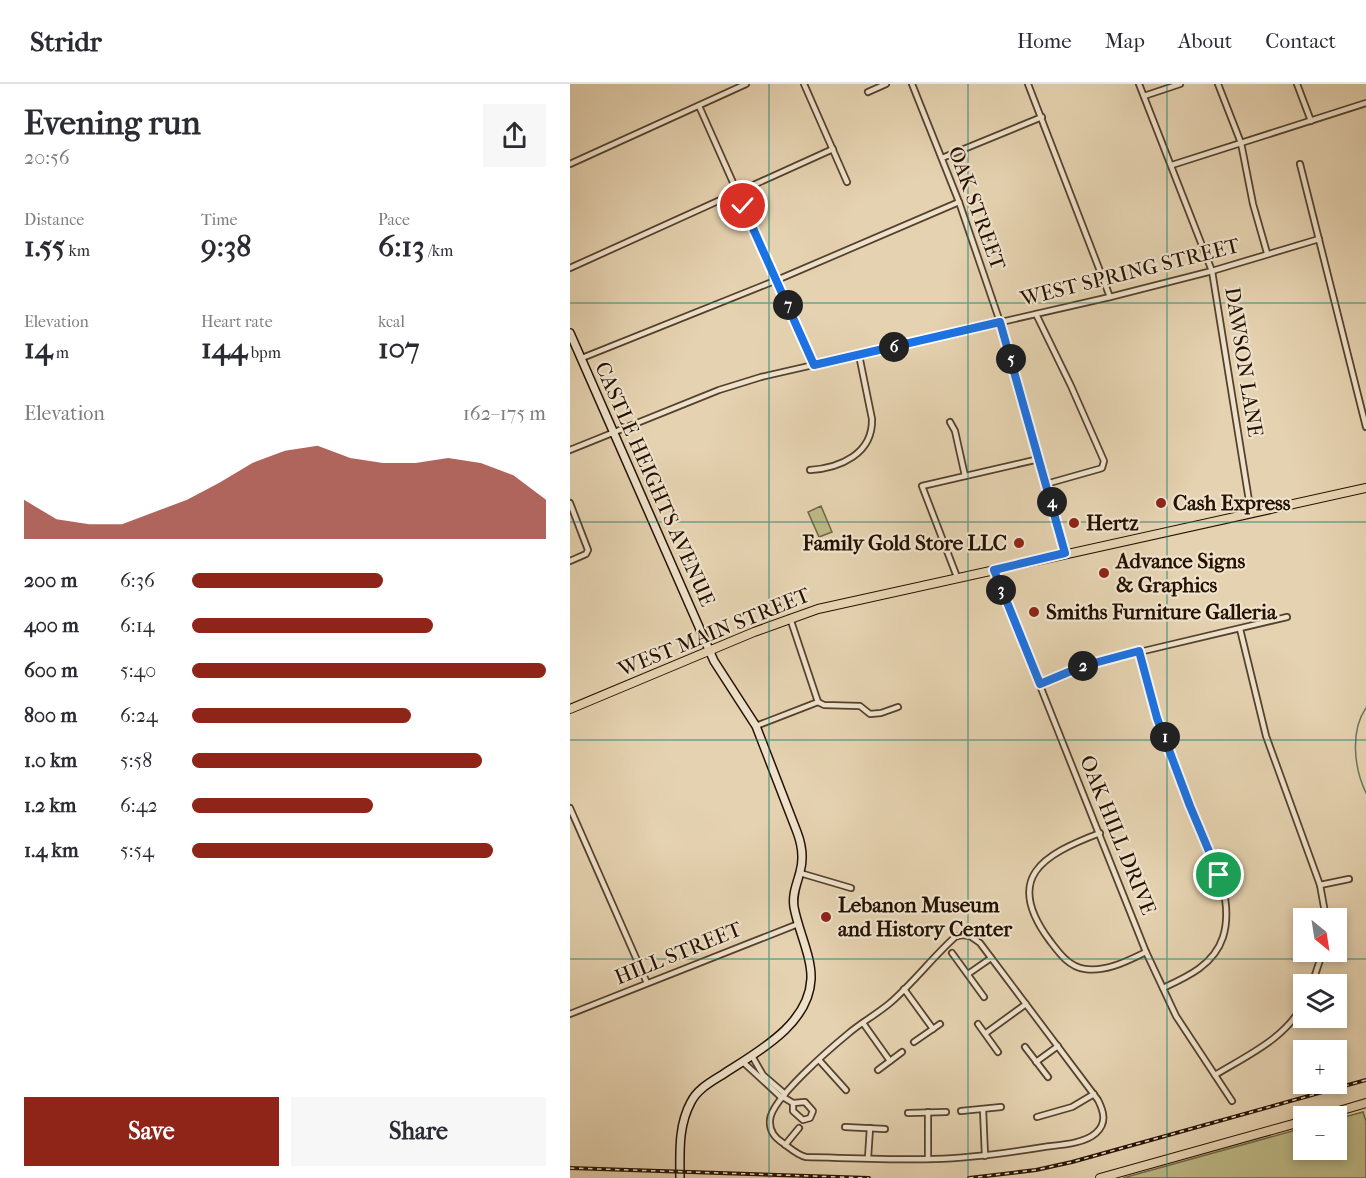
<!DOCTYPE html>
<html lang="en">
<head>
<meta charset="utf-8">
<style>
  :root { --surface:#fff; --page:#f7f7f7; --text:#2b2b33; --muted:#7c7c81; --line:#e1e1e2; --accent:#8f2418 }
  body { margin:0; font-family:"IM FELL French Canon",serif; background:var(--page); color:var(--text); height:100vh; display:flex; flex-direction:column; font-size:22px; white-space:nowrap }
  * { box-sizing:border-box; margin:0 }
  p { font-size:20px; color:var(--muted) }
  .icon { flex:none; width:33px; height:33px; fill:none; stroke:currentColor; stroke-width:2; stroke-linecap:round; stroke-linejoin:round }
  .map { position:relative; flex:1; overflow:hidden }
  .panel { display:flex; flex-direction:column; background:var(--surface); width:570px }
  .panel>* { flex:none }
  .needle { width:39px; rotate:150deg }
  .tools { position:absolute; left:723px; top:824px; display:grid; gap:12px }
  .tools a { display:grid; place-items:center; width:54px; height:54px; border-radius:0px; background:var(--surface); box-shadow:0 3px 9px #0003; font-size:30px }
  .pin { position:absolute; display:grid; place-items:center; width:51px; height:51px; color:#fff; margin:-26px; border:3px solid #fff; border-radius:50%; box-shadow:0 2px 6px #0007 }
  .km { position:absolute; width:30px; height:30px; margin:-15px; border-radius:50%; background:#222; color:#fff; font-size:16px; line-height:30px; text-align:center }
  .round { display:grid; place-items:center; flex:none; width:63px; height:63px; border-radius:0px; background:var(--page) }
  .headline { display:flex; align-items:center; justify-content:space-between; height:102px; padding:0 24px }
  h1 { font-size:33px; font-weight:800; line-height:45px }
  .metrics { display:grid; grid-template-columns:repeat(3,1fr); gap:9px; height:102px; padding:6px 24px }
  .metrics div { display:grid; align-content:center }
  .metrics b { font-size:30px; font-weight:800 }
  .metrics small { font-size:16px; font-weight:400 }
  .metrics p { font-size:16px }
  .chart { height:168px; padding:12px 24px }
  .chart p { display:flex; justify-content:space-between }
  .chart svg { width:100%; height:108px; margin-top:6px; fill:var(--accent); opacity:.7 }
  .primary-button { display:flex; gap:12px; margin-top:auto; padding:12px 24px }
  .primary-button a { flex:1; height:69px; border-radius:0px; background:var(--accent); color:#fff; font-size:24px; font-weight:800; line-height:69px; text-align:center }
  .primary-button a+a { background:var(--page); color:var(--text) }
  ul { padding:0 24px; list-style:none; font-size:20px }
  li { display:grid; grid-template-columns:96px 72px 1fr; align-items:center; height:45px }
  li i { height:15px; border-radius:8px; background:var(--accent) }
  header { display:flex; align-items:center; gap:36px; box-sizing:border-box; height:84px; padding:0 30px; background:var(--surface); border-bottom:2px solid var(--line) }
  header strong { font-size:28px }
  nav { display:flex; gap:33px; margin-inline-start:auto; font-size:21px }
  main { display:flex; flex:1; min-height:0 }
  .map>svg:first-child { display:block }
</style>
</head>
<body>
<header>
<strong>Stridr</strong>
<nav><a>Home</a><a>Map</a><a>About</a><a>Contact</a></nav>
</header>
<main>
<section class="panel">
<div class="headline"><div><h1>Evening run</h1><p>20:56</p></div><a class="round"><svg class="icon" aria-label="share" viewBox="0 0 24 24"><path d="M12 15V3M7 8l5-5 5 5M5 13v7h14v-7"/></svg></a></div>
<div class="metrics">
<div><p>Distance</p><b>1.55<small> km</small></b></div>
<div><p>Time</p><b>9:38</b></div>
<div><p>Pace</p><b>6:13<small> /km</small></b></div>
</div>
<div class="metrics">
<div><p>Elevation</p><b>14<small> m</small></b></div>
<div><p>Heart rate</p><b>144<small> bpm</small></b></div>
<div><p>kcal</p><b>107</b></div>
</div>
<div class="chart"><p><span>Elevation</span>162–175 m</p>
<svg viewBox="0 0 160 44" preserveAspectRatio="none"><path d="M0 44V28L10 36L20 38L30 38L40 33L50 28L60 21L70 13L80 8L90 6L100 11L110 13L120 13L130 11L140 13L150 18L160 28V44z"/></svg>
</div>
<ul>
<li><b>200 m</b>6:36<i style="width:54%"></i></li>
<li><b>400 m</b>6:14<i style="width:68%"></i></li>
<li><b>600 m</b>5:40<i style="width:100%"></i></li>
<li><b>800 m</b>6:24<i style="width:62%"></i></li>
<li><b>1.0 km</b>5:58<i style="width:82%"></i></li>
<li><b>1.2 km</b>6:42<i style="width:51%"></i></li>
<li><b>1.4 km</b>5:54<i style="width:85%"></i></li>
</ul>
<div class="primary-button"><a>Save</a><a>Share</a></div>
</section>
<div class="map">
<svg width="796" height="1094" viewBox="0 0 796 1094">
  <rect width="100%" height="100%" fill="#e5d2b0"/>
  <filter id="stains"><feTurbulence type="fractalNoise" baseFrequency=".00333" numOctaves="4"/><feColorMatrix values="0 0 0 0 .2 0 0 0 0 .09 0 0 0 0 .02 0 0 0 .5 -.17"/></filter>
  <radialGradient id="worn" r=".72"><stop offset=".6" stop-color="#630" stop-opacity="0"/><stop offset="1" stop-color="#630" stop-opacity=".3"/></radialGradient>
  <g fill="#bdb986" stroke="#716543" stroke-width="1.5">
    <path d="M251 422 262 448 249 453 238 428Z"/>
    <path d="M793 1028 796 1037V1094H553L733 1044 734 1065H766L767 1035Z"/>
  </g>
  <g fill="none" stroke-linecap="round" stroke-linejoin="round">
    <path stroke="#697564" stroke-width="1.5" d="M796 624C780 647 784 684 796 709"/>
    <g stroke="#55412c" stroke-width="8">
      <g id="street">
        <path d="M234 0 277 98"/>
        <path d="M342 0 389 118 430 238 495 469"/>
        <path d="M458 0 540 213"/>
        <path d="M569 0 642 187 681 429"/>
        <path d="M648 0 671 59 683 120 697 169"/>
        <path d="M727 0 741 37"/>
        <path d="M298 8 316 0"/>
        <path d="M574 12 610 0"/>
        <path d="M129 22 244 281"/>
        <path d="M372 74 472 33"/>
        <path d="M0 80 176 0"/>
        <path d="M730 80 796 343"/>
        <path d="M602 81 796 19"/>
        <path d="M0 184 263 65"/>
        <path d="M466 230 501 302 534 377 532 384 529 385 476 400"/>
        <path d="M12 274 207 196 389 118"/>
        <path d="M380 338 385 347 395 392"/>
        <path d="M0 366 149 306 191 293 540 213 642 187 749 155"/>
        <path d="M240 386C270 384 303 370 302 335L289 271"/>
        <path d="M0 419 18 466 16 470 0 477"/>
        <path d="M424 486 576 868 606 932 662 1017"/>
        <path d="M387 493 352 402 469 375"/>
        <path d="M220 534 248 618"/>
        <path d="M670 545 696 652 750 801 756 834"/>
        <path d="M569 567C579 602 588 637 601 671 608 690 614 709 622 727 638 765 666 811 653 853 644 881 617 893 593 904"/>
        <path d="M470 600 513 582 544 574 717 533"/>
        <path d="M186 642 248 618 254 621 290 622 300 630 311 629 328 623"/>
        <path d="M0 724 77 899"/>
        <path d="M530 749C472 771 433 794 480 857 489 869 499 883 515 885 537 888 557 877 576 868"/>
        <path d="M230 789 281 804"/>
        <path d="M750 801 779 795"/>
        <path d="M392 851 400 852 410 859 528 1016C534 1028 537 1039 526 1049 514 1060 489 1061 474 1063 437 1069 401 1074 364 1075 322 1076 279 1074 236 1073 227 1071 220 1064 213 1059 205 1054 199 1046 200 1036 201 1015 262 963 279 949 292 938 307 930 320 919 343 899 362 874 385 853Z"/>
        <path d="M382 869 414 913"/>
        <path d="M398 890 421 874"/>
        <path d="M742 900 753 867"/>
        <path d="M334 905 363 945"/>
        <path d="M0 930 228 840"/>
        <path d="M293 939 320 977"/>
        <path d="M408 940 428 968"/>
        <path d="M416 949 456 920"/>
        <path d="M344 958 370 940"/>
        <path d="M455 963 478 993"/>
        <path d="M182 972 193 991 215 1010"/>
        <path d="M249 976 276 1006"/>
        <path d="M173 978 212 1014"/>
        <path d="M466 978 488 962"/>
        <path d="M308 986 332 968"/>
        <path d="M645 991C678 971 715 955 734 919"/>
        <path d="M213 1013 223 1019 235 1018 243 1027 240 1034 233 1036 223 1027V1019"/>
        <path d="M413 1025 415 1072"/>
        <path d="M391 1027 431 1023"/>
        <path d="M358 1028V1075"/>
        <path d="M338 1029 376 1028"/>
        <path d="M467 1033 502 1023 524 1010"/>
        <path d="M275 1043 315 1045"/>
        <path d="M215 1061 229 1044"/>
        <path d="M298 1074 300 1044"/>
      </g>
    </g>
    <g stroke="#251100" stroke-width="10">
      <path id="secondary" d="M0 249 144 577 186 642 227 748C232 761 234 774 230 788 227 800 222 810 224 823 228 846 242 873 241 895 239 940 189 967 155 989 143 997 128 1004 121 1018 108 1042 110 1068 110 1094"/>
    </g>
    <g stroke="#251100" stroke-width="10">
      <g id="primary">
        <path d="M0 625 184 548 248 525 796 404"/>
        <path d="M752 1032 796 1019"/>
        <path d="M530 1094 734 1037"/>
      </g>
    </g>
    <use href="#street" stroke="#eee2cc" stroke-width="4.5"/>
    <use href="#secondary" stroke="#eee2cc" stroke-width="7"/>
    <use href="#primary" stroke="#e5d2b0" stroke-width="8"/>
    <g stroke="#251100" stroke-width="4">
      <g id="rail">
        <path d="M0 1084 299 1094"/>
        <path d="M399 1094 466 1086 502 1078 796 996"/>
      </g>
    </g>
    <use href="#rail" stroke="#eee2cc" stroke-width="1.5" stroke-dasharray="4.5" stroke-linecap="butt"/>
  </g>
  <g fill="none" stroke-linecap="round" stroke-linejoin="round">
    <g stroke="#fff" stroke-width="12">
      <path id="route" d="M173 122 244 281 430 238 495 469 424 486 470 600 513 582 569 567 587 634 620 722 649 791"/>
    </g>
    <use href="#route" stroke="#1a73e8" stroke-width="8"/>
  </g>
  <path fill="none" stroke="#0f766e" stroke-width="1.5" stroke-opacity="0.55" d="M199 0V1094M398 0V1094M597 0V1094M0 219H796M0 438H796M0 656H796M0 875H796"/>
  <g fill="#8f2418" stroke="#eee2cc" stroke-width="2">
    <circle cx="591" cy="419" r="6"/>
    <circle cx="504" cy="439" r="6"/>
    <circle cx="449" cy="459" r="6"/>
    <circle cx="534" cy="489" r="6"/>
    <circle cx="464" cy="528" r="6"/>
    <circle cx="256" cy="833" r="6"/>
  </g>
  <g text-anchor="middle" stroke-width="4.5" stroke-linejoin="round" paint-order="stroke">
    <g font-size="21" fill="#251100" stroke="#eee2cc">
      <text transform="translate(407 124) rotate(70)" y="7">OAK STREET</text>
      <text transform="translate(560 188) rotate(-14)" y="7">WEST SPRING STREET</text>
      <text transform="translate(674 278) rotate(81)" y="7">DAWSON LANE</text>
      <text transform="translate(85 400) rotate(66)" y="7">CASTLE HEIGHTS AVENUE</text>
      <text transform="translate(144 548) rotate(-22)" y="7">WEST MAIN STREET</text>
      <text transform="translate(548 751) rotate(68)" y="7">OAK HILL DRIVE</text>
      <text transform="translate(108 869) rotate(-22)" y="7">HILL STREET</text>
    </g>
    <g font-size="21" font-weight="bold" fill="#251100" stroke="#eee2cc" text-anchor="start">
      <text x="603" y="426">Cash Express</text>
      <text x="516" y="446">Hertz</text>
      <text x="437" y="466" text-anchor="end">Family Gold Store LLC</text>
      <text x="546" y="484">Advance Signs<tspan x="546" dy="24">&amp; Graphics</tspan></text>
      <text x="476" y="535">Smiths Furniture Galleria</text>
      <text x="268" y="828">Lebanon Museum<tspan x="268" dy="24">and History Center</tspan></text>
    </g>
  </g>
  <rect width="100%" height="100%" filter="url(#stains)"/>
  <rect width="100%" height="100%" fill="url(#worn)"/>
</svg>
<div class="tools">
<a><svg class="needle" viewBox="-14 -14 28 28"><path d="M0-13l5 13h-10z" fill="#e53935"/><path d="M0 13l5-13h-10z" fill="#7c7c81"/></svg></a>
<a><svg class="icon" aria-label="layers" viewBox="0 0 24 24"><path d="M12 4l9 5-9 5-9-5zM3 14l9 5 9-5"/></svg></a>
<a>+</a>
<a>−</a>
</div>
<div class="pin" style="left:649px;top:791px;background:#1e9e55"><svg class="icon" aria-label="arrive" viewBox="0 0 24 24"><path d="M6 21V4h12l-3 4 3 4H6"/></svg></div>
<div class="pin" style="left:173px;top:122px;background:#d93025"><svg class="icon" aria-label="check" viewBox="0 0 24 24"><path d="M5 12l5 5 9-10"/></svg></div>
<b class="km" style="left:595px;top:653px">1</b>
<b class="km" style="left:513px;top:582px">2</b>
<b class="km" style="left:431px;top:506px">3</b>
<b class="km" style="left:482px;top:418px">4</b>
<b class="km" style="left:441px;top:275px">5</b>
<b class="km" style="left:324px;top:263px">6</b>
<b class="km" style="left:218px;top:221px">7</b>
</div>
</main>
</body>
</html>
